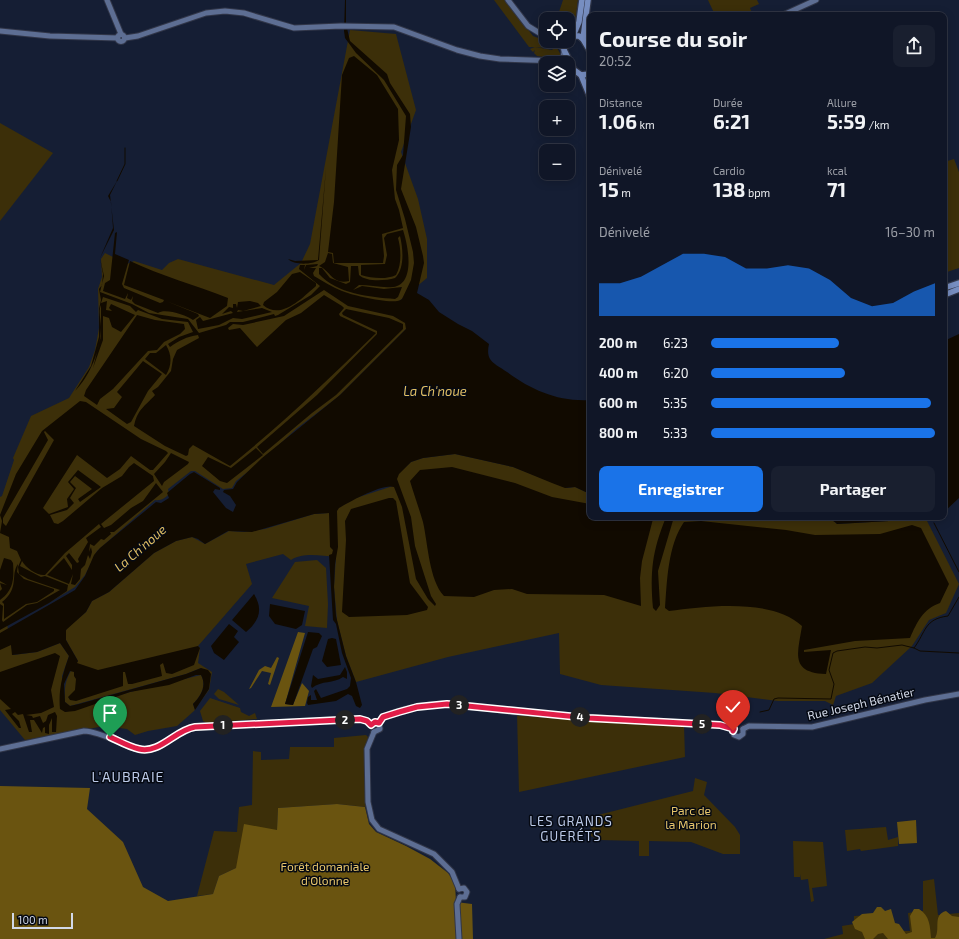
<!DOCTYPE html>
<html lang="fr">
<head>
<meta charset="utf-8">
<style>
  :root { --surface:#101627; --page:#191f2f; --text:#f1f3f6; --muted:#9c9fa7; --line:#303544; --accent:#1a73e8 }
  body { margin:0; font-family:"Exo 2",sans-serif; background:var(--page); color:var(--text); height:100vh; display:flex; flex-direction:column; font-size:15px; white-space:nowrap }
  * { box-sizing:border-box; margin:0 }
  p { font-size:13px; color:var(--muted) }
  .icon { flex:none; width:22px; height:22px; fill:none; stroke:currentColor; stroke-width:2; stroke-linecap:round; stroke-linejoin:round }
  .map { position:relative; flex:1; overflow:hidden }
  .panel { position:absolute; left:587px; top:12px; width:360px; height:508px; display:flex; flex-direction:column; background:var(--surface); border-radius:8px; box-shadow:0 2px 10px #0003,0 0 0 1px var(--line) }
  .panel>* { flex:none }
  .tools { position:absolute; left:539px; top:12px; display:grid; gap:8px }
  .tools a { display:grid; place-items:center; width:36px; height:36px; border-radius:8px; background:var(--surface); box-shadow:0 2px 10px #0003,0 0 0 1px var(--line); font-size:20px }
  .scale { position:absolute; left:12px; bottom:10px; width:61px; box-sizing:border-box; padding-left:4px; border:2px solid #d2d9e8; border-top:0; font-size:11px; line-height:14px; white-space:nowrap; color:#d2d9e8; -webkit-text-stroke:3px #050912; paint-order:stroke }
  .pin { position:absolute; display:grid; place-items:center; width:34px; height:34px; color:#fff; margin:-41px -17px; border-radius:50% 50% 50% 0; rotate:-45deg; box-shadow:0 0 4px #0007 }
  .pin .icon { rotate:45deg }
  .km { position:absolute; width:20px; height:20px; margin:-10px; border-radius:50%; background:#222; color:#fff; font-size:11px; line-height:20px; text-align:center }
  .round { display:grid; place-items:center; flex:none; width:42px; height:42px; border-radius:8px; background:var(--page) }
  .overview { display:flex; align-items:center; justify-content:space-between; height:68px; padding:0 12px }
  h1 { font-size:22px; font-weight:700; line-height:30px }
  .stats { display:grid; grid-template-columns:repeat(3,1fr); gap:6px; height:68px; padding:4px 12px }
  .stats div { display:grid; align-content:center }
  .stats b { font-size:20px; font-weight:700 }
  .stats small { font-size:11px; font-weight:400 }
  .stats p { font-size:11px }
  .chart { height:112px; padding:8px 12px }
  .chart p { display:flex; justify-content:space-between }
  .chart svg { width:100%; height:72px; margin-top:4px; fill:var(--accent); opacity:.7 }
  .button { display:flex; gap:8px; margin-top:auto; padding:8px 12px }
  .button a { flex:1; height:46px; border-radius:8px; background:var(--accent); color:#fff; font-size:16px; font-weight:700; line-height:46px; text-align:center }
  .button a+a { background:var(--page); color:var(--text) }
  ul { padding:0 12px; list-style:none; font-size:13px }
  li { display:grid; grid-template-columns:64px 48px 1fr; align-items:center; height:30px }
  li i { height:10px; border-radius:5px; background:var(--accent) }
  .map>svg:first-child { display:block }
</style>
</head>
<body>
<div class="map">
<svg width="959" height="939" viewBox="0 0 959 939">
  <rect width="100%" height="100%" fill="#151e34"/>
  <g fill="#3c2f09">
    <path d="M494 0H506L533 36 554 44 552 48 529 47Z"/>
    <path d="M563 0H578C576 11 577 26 568 34V19H550L558 15Z"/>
    <path d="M708 0H757L759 4 750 8 753 15H715Z"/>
    <path d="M350 30 396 34 416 110 401 152 418 199 427 239V278L398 302 408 327 338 397 296 429 263 460 236 481 232 488 223 489 195 471H191L168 489 169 494C165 498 161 501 155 500L97 551 85 575 75 587 45 605 7 624 13 655 37 652 60 643 69 656 62 676 65 712 130 692 201 675C207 686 201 696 193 704L195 710 209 689 201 668 186 674 70 706 65 702C64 684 66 676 78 661L66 640 65 633 67 628 86 612 92 601 109 592 154 553 176 541 192 537 205 544 229 531 244 532 265 529 314 514 329 513 356 498 393 486 398 474 411 462 423 458 455 454 513 467 567 488 575 487 590 494V517H784C800 529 823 509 837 524L889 521 895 517H925L959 584 946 613 929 620 912 646 872 683 836 696 833 705 825 701H778L715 693 601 685 560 674 559 633 448 657 356 682 346 656 337 621 334 587 336 557C321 556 304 552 291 560L283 554 246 564 252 584 198 646 200 648 198 663 212 672 209 690 194 711 177 726 148 731 135 735 127 729 105 726 25 740 0 710V497L2 496 14 460 13 458 31 416 69 398 89 367 95 350 99 328 98 289 102 277 101 259 105 253 127 264 134 261 162 270 169 263 178 259 274 285 301 263 310 244Z"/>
    <path d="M556 46 561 55 556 59 537 56 534 53 535 50 533 52 530 49 535 47 552 50Z"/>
    <path d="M0 123 53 153 0 221Z"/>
    <path d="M954 159 959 172V268L944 273V162Z"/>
    <path d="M317 560 326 568 328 604 327 628 305 626 309 606 272 598 295 562Z"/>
    <path d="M218 689 224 692 239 705 219 699 214 694Z"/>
    <path d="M210 698 240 708 241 712 249 716 255 713 257 719 207 723 203 721 200 711Z"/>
    <path d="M517 714 684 726 685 757 519 792Z"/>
    <path d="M366 735 368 737 365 751 366 807 337 804 278 808 277 830 236 868 219 876 213 894 197 896 214 831 237 832 239 807 252 805 253 751 261 752V760L289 759 290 747H334V738Z"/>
    <path d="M695 778 707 782 704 795 735 827 740 835V854H723L691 842 649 841V856H639V841L599 840 591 836 590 817 693 791Z"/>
    <path d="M886 827 888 840 898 837V846L861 851 860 849 847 851 845 830Z"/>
    <path d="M793 841 823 842 827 886 812 888 814 901 811 902 808 879 801 880 800 874V877H794Z"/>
    <path d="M934 879 938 915 959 913V939H824L843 934 842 926 854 924V916L892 914 893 931H910L908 913 923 911V881Z"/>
  </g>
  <g fill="#6a5410">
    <path d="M298 632 305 633 285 704 293 705 302 683 309 691 305 706 271 707Z"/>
    <path d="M277 657 279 658 270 685 268 684 271 673 262 671 251 688 249 689 259 670 265 666 271 668Z"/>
    <path d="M0 786 90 788 87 809 123 842 143 887 168 901 213 894 219 876 236 868 244 824 277 830 278 808 337 804 365 807 369 824 376 832 406 846 430 859 448 873 455 883 456 902 472 904 473 939H0Z"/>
    <path d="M916 820 917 843 899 844 897 822Z"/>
    <path d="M877 907H881L885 911 891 909 895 923 899 924 906 934 912 932 910 916 914 909H919C930 916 930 926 931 938H935C941 929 932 915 946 911L952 916 959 917V939H888L883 933 878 934 873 939H865L862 932 855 929 852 922 862 914 873 913Z"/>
  </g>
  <g fill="#110a00" fill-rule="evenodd">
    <path d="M345 0H346V24L350 41 387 74 390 83 410 114 411 127 401 189 416 227 423 256 424 263 417 293 429 300 439 312 458 324 472 331 489 344C485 362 495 363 507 372 531 390 559 402 590 400V494L575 487 565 488 552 483 513 467 455 454 423 458 411 462 399 474 397 479 411 517 415 546 431 596 436 604 435 606 428 599 416 579 402 507 394 487C383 483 349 502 339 508L337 511 338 547 335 564 334 587 336 616 346 656 356 682 362 705 360 708 356 706 352 696 348 694 336 701 308 705 307 703 308 697 311 695V700H317L314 691 316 689 321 698 347 689 350 686 351 678 342 653 336 624 333 620 329 555 332 554 333 550 330 547 329 513 314 514 252 532 228 531 205 544 198 539 192 537 176 541 154 553 109 592 92 601 86 612 66 630V640L78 661 77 663 98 670 198 646 200 648 194 665 172 674 166 673 163 663 160 665 162 676 132 684H128L125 672H123V686L76 701 70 700 68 697 75 690 76 679 74 676V672L70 671 64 684 65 702 70 706 79 704 186 674 201 668 208 670 211 674 209 689 195 710 193 704C201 696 207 686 201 675H196L169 685 130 692 75 711 65 712 60 709C58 690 63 673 69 656L60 643 37 652 12 655 11 645 0 650V633L75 590 85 576 94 555 100 548 156 502 161 503 169 498 167 493 190 474 194 472 220 488V490L215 489 213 492 226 508 233 512 236 505 230 496 223 492 224 490 233 489 237 482 262 458 340 395 406 329 405 323 393 316 348 306 324 290 284 316 243 325 233 324 228 328 229 330 240 328 257 347 286 320 301 313 324 295 342 306 344 308 339 314 340 316 376 333C329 379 282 424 230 466L193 445 189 449 188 455 186 456 165 446 134 426C137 410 144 407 155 395L152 391 158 387 171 371 173 359 177 350 199 338 198 335C186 337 180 340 170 347L168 344 179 337 193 332 188 322 162 319 138 310 136 312 130 306 103 297 101 303 107 301 106 310 112 311 109 308 111 304 135 315 121 332 112 327 109 318 103 316V340L93 368 101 336V305C98 312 101 320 101 327 101 349 90 376 75 391L91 366 99 337V309L101 300 99 289 102 285 103 274 100 258 113 228 111 202 108 196 117 181 110 195 114 230 100 258 104 276 100 292 132 304 149 313 188 319 199 333 226 325 230 322H243L274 314 275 316 278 315 311 295 320 286 299 269 300 265H305L304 270 306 265 318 264 317 266 309 268H316L313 273 314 276C323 281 332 287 342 291 351 295 396 306 402 299L411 280 414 263 413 252 405 219 396 190 397 165 403 155 406 116 384 80 356 53 345 38 344 31Z"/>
    <path d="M354 56 377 75 398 109 399 140 392 170 395 199 399 210 403 228 382 234 384 256 383 263H334L333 253 328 252 334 202 342 75 349 58Z"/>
    <path d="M326 168 319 260C312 265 293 265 288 259L295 261 318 260Z"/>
    <path d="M403 230C408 245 416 284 393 287 381 288 370 285 359 285L353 290 362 286 384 289 402 287 398 297 395 299C370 297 337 294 319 274V268H322L330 278 346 284 350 282 351 266H358L359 275C366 282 385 281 395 278 405 269 403 248 400 236L398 238C401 249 402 264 396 275 386 280 371 278 361 275V265L385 264 387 255 384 238 387 234Z"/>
    <path d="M117 232 115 254 129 260 122 284 124 288 160 303 163 302 164 300 124 285 130 261C161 276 195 285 228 298L227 306 210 318 166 301 198 314 199 316 193 320C186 315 165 308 158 313L135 304 132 301 133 296 131 300 127 298 128 293 125 299 103 291 105 283 110 280 115 233Z"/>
    <path d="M328 253 332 254 333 263 348 267 349 281C332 285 330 270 319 266L325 262Z"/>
    <path d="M300 272 316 283V286C303 297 281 321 263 305L264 302 277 292 292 274Z"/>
    <path d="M250 301 258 303 261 306 243 311 238 310 237 312 262 308 272 312 242 319 233 318 219 325 198 329 196 320 200 317 203 321 233 313 231 311 222 314 229 307 233 308V304H236L237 308 238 302Z"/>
    <path d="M346 309 389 318 403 324V329L336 395 312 413 263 454 257 447 317 395 377 334V331L343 315 342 313Z"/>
    <path d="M137 315 155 320 184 324 185 329 180 334 164 342 157 350 148 351 113 389 100 399 97 405 84 396 86 390Z"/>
    <path d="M959 334V498L944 512V341Z"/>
    <path d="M166 345C172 355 172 365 166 375L145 359 150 353H156Z"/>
    <path d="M143 361 162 374 148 391 131 422 127 424 106 409 114 408 122 397 117 392Z"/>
    <path d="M80 401 86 402 141 439 166 451 168 453 153 470H150L131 456 120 469 107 478 77 455 43 508 49 514 68 507 67 499 74 489 68 482 78 470 101 487 80 502 78 499 92 489 75 476 70 482 76 488 70 498 74 503 67 510 50 515 54 523 58 524 63 521 102 488 122 476 129 467 134 463 153 476 154 481 101 524 104 528 111 525 131 508 143 501 156 483 163 492 114 532H110L111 534 104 540 101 539 94 546 90 544 89 552 91 547 92 552 90 559 88 555 85 565 81 569 80 579 75 585 71 584 73 574 69 584 47 575 64 558 72 570V565L66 556 69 553 77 563 79 562 78 559 88 542 86 538 101 527 99 524 65 553 45 575C37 576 26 568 22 561L20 566 41 577 45 576 68 585 67 591 49 603 0 630V604L3 606 2 620 3 622 27 605 37 603 60 590 28 579 19 574 18 567 21 560 17 551 10 548 9 537 0 533 2 521 0 515 16 474 42 431ZM45 431 54 440 6 526 3 523V518L48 440 44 432Z"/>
    <path d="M256 448 263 455 227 483 220 481 202 466 208 457 231 468Z"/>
    <path d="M171 453 189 462 188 464 164 482 162 486 154 474 165 462Z"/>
    <path d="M452 467 515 483 552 497 590 504V517H651L653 519 642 561 640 578 641 606 604 595 527 594 512 589 494 590 474 597 444 596C429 580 428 544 423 522 419 508 414 495 410 481L420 470Z"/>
    <path d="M389 498H393L396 501 410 583 428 607 427 610 407 615 349 617 342 612 346 540 345 521 351 509Z"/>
    <path d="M666 517H674L658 571 660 605 656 611 653 608C650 571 652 552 666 517Z"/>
    <path d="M784 517H895L889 521 837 524C823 509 800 529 784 517Z"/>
    <path d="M701 521 786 530 815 535 880 534 912 525 921 528 949 584 940 603C923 609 917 622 910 638L855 641 804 650V652L831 650 826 674C789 673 798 652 802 626 772 598 707 606 669 611L665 608C667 580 668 545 684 522Z"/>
    <path d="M4 558 11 560 13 563C14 578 14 590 0 600V591L2 589 0 583 7 585 0 581V570Z"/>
    <path d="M18 564 17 572 24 579 54 589V591L37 602 26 604 4 619V604L2 602C20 588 10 575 18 564Z"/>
    <path d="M254 594C263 609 260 620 246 632L232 620Z"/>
    <path d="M270 604 305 611 302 625 296 629 275 624 269 616Z"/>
    <path d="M229 624 238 631 234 637 239 642 224 660 214 653 211 646Z"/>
    <path d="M308 632 319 633 322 636 317 647 313 649 293 705 285 704Z"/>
    <path d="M332 638 336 639 341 665 327 667 322 661 328 639Z"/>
    <path d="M55 653 60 656 51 690 54 707 41 713 26 715 32 716 33 718 40 716 43 723 46 721 48 715 55 712 57 716 56 732H52V718L49 725V734L45 733V727L43 728 42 733 34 720H30L32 732H29L23 714 18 715 15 712 12 714 19 721 21 728H19L5 710 11 709 0 699V672Z"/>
    <path d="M345 667 347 672V679L343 677C333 684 322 680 312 688L311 686 313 675 318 679 340 675Z"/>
  </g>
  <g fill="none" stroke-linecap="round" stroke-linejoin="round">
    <g stroke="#110a00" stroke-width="1">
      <path d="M117 181 125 164V148"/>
      <path d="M934 523 959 572"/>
      <path d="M914 648 920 651 959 653"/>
      <path d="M760 712 769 710 774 699 778 698 831 699 834 684 829 670 833 653 837 651 865 647 877 648 902 645 914 648C926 632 924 619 948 616L959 597"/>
    </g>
    <g stroke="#313648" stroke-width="7">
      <g id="secondary">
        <path d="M107 0 121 34"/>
        <path d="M508 0 528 26 546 37"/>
        <path d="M783 15 816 0"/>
        <path d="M0 31 50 36 118 38"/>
        <circle cx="121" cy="38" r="3.5"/>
        <path d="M125 38 138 36 206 13 225 11 244 13 294 28 341 26 394 27 457 50 480 56 500 59 558 61 563 57 564 52"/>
        <path d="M553 41 563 48"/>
        <path d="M379 723C387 709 430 704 447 704 470 704 493 710 516 712 584 717 652 722 720 725L734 729"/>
        <path d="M734 729V735L739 737 743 734V729"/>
        <path d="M743 729 749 726 812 727 925 700 959 694"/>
        <path d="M374 732 367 749 368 802 372 820 379 829 434 854 452 872 459 889"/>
        <path d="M374 732 380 729 379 723"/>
        <path d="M0 749 84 731C106 732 131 751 147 750 165 748 177 730 195 727L361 719 367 721 371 725"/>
        <path d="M459 889 464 888 467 892 465 897H460"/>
        <path d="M459 939 457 904 460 897"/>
      </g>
    </g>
    <g stroke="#313648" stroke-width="8">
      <g id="primary">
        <path d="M573 36 579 22 582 0"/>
        <path d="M568 39 573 36H579L583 39 590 51"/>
        <path d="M583 39 588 0"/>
        <path d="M566 41 564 50 574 70 581 75 590 74"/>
        <path d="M581 75 590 97"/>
        <path d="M944 288 959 283"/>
        <path d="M944 295 959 289"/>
      </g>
    </g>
    <use href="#secondary" stroke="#5d6e93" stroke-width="5"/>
    <use href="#primary" stroke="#778ec1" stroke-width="5.5"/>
  </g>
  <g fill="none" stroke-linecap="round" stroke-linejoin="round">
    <g stroke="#fff" stroke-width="8">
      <path id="route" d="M110 737C119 741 129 747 139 749 160 754 175 730 195 727L360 719 367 721 371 725 375 722 379 723 383 717 399 712 417 707 447 704 588 718 720 725 734 729 733 731"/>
    </g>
    <use href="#route" stroke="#e11d48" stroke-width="5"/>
  </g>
  <g text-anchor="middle" stroke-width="3" stroke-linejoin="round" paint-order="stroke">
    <g font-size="12" fill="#d2d9e8" stroke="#050912">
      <text transform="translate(861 704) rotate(-13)" y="4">Rue Joseph Bénatier</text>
    </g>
    <g font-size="12" fill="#e7c56b" stroke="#050912">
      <text x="691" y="815">Parc de<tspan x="691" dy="14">la Marion</tspan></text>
      <text x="325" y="871">Forêt domaniale<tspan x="325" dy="14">d'Olonne</tspan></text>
    </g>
    <g font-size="13" font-style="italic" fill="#e0be64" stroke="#050912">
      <text x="435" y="396">La Ch'noue</text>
      <text transform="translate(140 548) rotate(-41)" y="5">La Ch'noue</text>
    </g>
    <g font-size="13" letter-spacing="1" fill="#bbc9e7" stroke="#050912">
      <text x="571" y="826">LES GRANDS<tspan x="571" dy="15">GUERÉTS</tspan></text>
    </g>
    <g font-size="14" letter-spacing="1" fill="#bbc9e7" stroke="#050912">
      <text x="128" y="782">L'AUBRAIE</text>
    </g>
  </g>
</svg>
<div class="tools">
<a><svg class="icon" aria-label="locate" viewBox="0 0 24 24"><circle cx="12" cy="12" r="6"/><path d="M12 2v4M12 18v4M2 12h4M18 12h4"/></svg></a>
<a><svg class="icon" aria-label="layers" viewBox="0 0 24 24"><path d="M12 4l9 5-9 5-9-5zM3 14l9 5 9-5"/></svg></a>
<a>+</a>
<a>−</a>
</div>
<div class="scale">100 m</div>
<div class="pin" style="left:110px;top:737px;background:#1e9e55"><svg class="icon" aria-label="arrive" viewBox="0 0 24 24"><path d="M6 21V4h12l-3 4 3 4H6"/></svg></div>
<div class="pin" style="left:733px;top:731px;background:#d93025"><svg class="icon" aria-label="check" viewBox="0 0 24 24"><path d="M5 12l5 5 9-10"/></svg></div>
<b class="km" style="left:223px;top:725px">1</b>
<b class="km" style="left:345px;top:720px">2</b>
<b class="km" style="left:459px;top:705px">3</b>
<b class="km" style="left:580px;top:717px">4</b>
<b class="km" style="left:702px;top:724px">5</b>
<section class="panel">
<div class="overview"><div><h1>Course du soir</h1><p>20:52</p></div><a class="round"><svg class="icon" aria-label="share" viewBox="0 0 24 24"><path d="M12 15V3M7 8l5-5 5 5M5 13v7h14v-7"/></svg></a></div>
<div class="stats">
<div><p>Distance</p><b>1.06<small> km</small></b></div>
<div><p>Durée</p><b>6:21</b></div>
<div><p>Allure</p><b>5:59<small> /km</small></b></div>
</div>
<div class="stats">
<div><p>Dénivelé</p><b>15<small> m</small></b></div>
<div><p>Cardio</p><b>138<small> bpm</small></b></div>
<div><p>kcal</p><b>71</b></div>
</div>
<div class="chart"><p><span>Dénivelé</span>16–30 m</p>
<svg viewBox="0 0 160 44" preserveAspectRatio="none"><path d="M0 44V24L10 24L20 20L30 13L40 6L50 6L60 8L70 15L80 15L90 13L100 15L110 22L120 33L130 38L140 36L150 29L160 24V44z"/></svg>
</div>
<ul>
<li><b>200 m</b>6:23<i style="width:57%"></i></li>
<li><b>400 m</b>6:20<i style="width:60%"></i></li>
<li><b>600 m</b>5:35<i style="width:98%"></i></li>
<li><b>800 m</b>5:33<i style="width:100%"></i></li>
</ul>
<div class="button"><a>Enregistrer</a><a>Partager</a></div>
</section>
</div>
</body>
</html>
